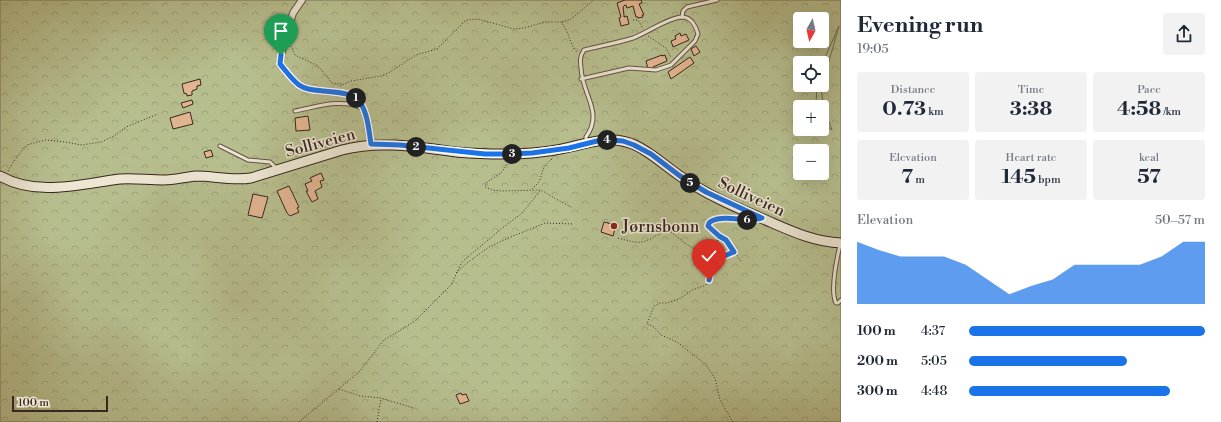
<!DOCTYPE html>
<html lang="en">
<head>
<meta charset="utf-8">
<style>
  :root { --surface:#fff; --page:#f2f2f3; --text:#1f2937; --muted:#747a83; --accent:#1a73e8 }
  body { margin:0; font-family:"Libre Bodoni",serif; background:var(--page); color:var(--text); height:100vh; display:flex; flex-direction:column; font-size:15px; white-space:nowrap }
  * { box-sizing:border-box; margin:0 }
  p { font-size:13px; color:var(--muted) }
  .icon { flex:none; width:22px; height:22px; fill:none; stroke:currentColor; stroke-width:2; stroke-linecap:round; stroke-linejoin:round }
  .map { position:relative; flex:1; overflow:hidden }
  .panel { display:flex; flex-direction:column; background:var(--surface); width:380px }
  .panel>* { flex:none }
  .needle { width:26px; rotate:188deg }
  .tools { position:absolute; left:793px; top:12px; display:grid; gap:8px }
  .tools a { display:grid; place-items:center; width:36px; height:36px; border-radius:4px; background:var(--surface); box-shadow:0 4px 16px #0002; font-size:20px }
  .scale { position:absolute; left:12px; bottom:10px; width:96px; box-sizing:border-box; padding-left:4px; border:2px solid #38261f; border-top:0; font-size:11px; line-height:14px; white-space:nowrap; color:#38261f; -webkit-text-stroke:3px #ece6d3; paint-order:stroke }
  .pin { position:absolute; display:grid; place-items:center; width:34px; height:34px; color:#fff; margin:-41px -17px; border-radius:50% 50% 50% 0; rotate:-45deg; box-shadow:0 0 4px #0007 }
  .pin .icon { rotate:45deg }
  .km { position:absolute; width:20px; height:20px; margin:-10px; border-radius:50%; background:#222; color:#fff; font-size:11px; line-height:20px; text-align:center }
  .round { display:grid; place-items:center; flex:none; width:42px; height:42px; border-radius:4px; background:var(--page) }
  .head { display:flex; align-items:center; justify-content:space-between; height:68px; padding:0 16px }
  h1 { font-size:22px; font-weight:700; line-height:30px }
  .stats { display:grid; grid-template-columns:repeat(3,1fr); gap:6px; height:68px; padding:4px 16px }
  .stats div { display:grid; align-content:center; border-radius:4px; background:var(--page); text-align:center }
  .stats b { font-size:20px; font-weight:700 }
  .stats small { font-size:11px; font-weight:400 }
  .stats p { font-size:11px }
  .chart { height:112px; padding:8px 16px }
  .chart p { display:flex; justify-content:space-between }
  .chart svg { width:100%; height:72px; margin-top:4px; fill:var(--accent); opacity:.7 }
  ul { padding:0 16px; list-style:none; font-size:13px }
  li { display:grid; grid-template-columns:64px 48px 1fr; align-items:center; height:30px }
  li i { height:10px; border-radius:5px; background:var(--accent) }
  main { display:flex; flex:1; min-height:0 }
  .map>svg:first-child { display:block }
</style>
</head>
<body>
<main>
<div class="map">
<svg width="841" height="422" viewBox="0 0 841 422">
  <defs>
    <pattern id="forest-crowns" width="20" height="18" patternUnits="userSpaceOnUse"><rect width="20" height="18" fill="#b7be8e"/><path d="M2 6a3 3 0 1 1 6 0M12 15a3 3 0 1 1 6 0" fill="none" stroke="#9ea37a"/></pattern>
    <pattern id="wetland-marsh" width="20" height="14" patternUnits="userSpaceOnUse"><rect width="20" height="14" fill="#b7be8e"/><path d="M1 5h8M5 5V1M11 12h8M15 12V8" fill="none" stroke="#9ea37a"/></pattern>
  </defs>
  <rect width="100%" height="100%" fill="#e2d8bc"/>
  <filter id="stains"><feTurbulence type="fractalNoise" baseFrequency=".005" numOctaves="4"/><feColorMatrix values="0 0 0 0 .2 0 0 0 0 .09 0 0 0 0 .02 0 0 0 .5 -.17"/></filter>
  <radialGradient id="worn" r=".72"><stop offset=".6" stop-color="#630" stop-opacity="0"/><stop offset="1" stop-color="#630" stop-opacity=".3"/></radialGradient>
  <path fill="url(#forest-crowns)" stroke="#787256" fill-rule="evenodd" d="M0 0H841V422H0ZM800 19H822V41H800ZM800 63H822V85H800ZM800 107H822V129H800ZM800 151H822V173H800Z"/>
  <path fill="url(#wetland-marsh)" stroke="#787256" d="M839 26 821 89 824 109 832 130 823 123 822 107H817L816 105 817 85H822V64Z"/>
  <g fill="#e2b591" stroke="#38261f">
    <path d="M625 0H641L642 3 639 4 644 15H642L643 17 638 18V17H636L633 6 627 8 626 5H625L623 7 624 15V17L627 16 629 24 621 26 619 18 621 17 617 3Z"/>
    <path d="M680 33 681 36 686 34 689 40 673 47 671 41 676 39 675 36Z"/>
    <path d="M696 46 700 52 694 56 691 49Z"/>
    <path d="M662 55V56L665 55 667 61 653 67V69L650 70V68L648 69 646 61Z"/>
    <path d="M690 57 694 63 671 79 668 72Z"/>
    <path d="M200 79 201 85 197 86V89L192 91V95L187 96V94L184 93 182 84Z"/>
    <path d="M192 100 193 104 183 108 181 103Z"/>
    <path d="M190 112 193 124 173 129 170 118Z"/>
    <path d="M308 116 310 130 296 131 295 118Z"/>
    <path d="M211 150 213 156 206 158 204 152Z"/>
    <path d="M321 173 324 180 320 181 322 187 315 191 318 199 312 202 306 191H308L305 184 312 181 310 178Z"/>
    <path d="M289 186 299 207 297 208 299 212 290 216 287 213 277 191Z"/>
    <path d="M253 194 268 197 262 218 248 215Z"/>
    <path d="M604 222 616 225 613 236 601 232Z"/>
    <path d="M461 393 462 395 466 394 469 401 460 404 456 395Z"/>
  </g>
  <g fill="none" stroke-linecap="round" stroke-linejoin="round">
    <g stroke="#625246" stroke-width="5">
      <g id="lane">
        <path d="M682 17 683 11 687 7 717 0"/>
        <path d="M581 79 629 68 656 70 671 65 695 41 698 34C696 26 691 17 682 17 667 18 647 33 633 38 617 43 600 46 584 50 580 56 580 60 581 68 582 95 604 112 586 137V141"/>
        <path d="M295 111C316 107 341 98 362 108"/>
        <path d="M220 146 248 160 270 162 277 169"/>
        <path d="M840 245C837 258 830 291 836 303H838L841 300"/>
      </g>
    </g>
    <g stroke="#625246" stroke-width="8">
      <path id="street" d="M302 0 293 13 281 55 280 64C286 71 291 79 299 85 306 90 314 90 323 91 332 92 348 92 356 98 367 106 369 132 371 144"/>
    </g>
    <g stroke="#38261f" stroke-width="11">
      <path id="secondary" d="M0 176C37 197 80 184 120 179 134 178 148 180 163 180 174 180 185 177 196 176 214 176 232 181 251 178L342 150C380 140 418 147 456 152 481 154 506 155 532 153 544 152 558 150 570 147 592 142 614 135 635 145 652 153 665 166 680 176 705 194 733 206 761 218 787 229 812 242 841 243"/>
    </g>
    <g stroke="#38261f" stroke-width="1" stroke-dasharray="1 2" stroke-linecap="butt">
      <path d="M633 20H638L643 29"/>
      <path d="M562 22 571 19 594 0"/>
      <path d="M648 36 666 48 671 58"/>
      <path d="M291 46 295 55 318 66 332 83 343 84"/>
      <path d="M340 86 351 81 381 76 390 72 416 55 437 49 466 20 478 19 514 29 524 28 545 22H561C569 31 569 43 577 52"/>
      <path d="M509 162 501 173 487 182 485 187 492 190 501 191 541 190 556 199 573 208"/>
      <path d="M8 171 16 158 27 145 37 142 46 140 65 142 82 145 101 142 114 136 126 127 158 114"/>
      <path d="M532 189C534 187 537 184 539 182 543 172 542 166 552 159"/>
      <path d="M719 236 726 240 741 261"/>
      <path d="M618 238C626 240 634 243 641 242 651 241 659 232 669 230 683 242 711 268 719 236L708 226 711 221 725 218 744 220"/>
      <path d="M456 273 467 263 489 247 506 239 545 223 573 224"/>
      <path d="M339 389 360 396 381 398 413 408"/>
      <path d="M299 422 359 372 384 340 415 321 451 285 462 262 501 229 522 213 541 190"/>
      <path d="M377 422 381 398"/>
      <path d="M733 422 720 400 715 378 705 364 677 342 661 335 654 327 647 324 654 306 660 303H667L681 298 692 290 706 285 709 280 712 265 716 259 734 252"/>
    </g>
    <use href="#lane" stroke="#ece6d3" stroke-width="3"/>
    <use href="#street" stroke="#ece6d3" stroke-width="6"/>
    <use href="#secondary" stroke="#ece6d3" stroke-width="9"/>
  </g>
  <g fill="none" stroke-linecap="round" stroke-linejoin="round">
    <g stroke="#fff" stroke-width="8">
      <path id="route" d="M281 55 280 64C286 71 291 79 299 85 306 90 314 90 323 91 332 92 348 92 356 98 367 106 369 131 371 144L400 145 485 154H506L532 153 569 148 597 141 610 140 623 141 634 145 651 154 680 176 706 192 762 218C748 223 719 213 709 223L708 226 719 236 726 240 734 252C715 260 713 258 709 280"/>
    </g>
    <use href="#route" stroke="#1a73e8" stroke-width="5"/>
  </g>
  <circle fill="#8f2418" stroke="#ece6d3" stroke-width="1.5" cx="614" cy="226" r="4"/>
  <g text-anchor="middle" stroke-width="3" stroke-linejoin="round" paint-order="stroke">
    <g font-size="16" fill="#38261f" stroke="#ece6d3">
      <text transform="translate(320 142) rotate(-15)" y="6">Solliveien</text>
      <text transform="translate(752 196) rotate(25)" y="6">Solliveien</text>
    </g>
    <g font-size="16" fill="#38261f" stroke="#ece6d3" text-anchor="start">
      <text x="622" y="232">Jørnsbonn</text>
    </g>
  </g>
  <rect width="100%" height="100%" filter="url(#stains)"/>
  <rect width="100%" height="100%" fill="url(#worn)"/>
</svg>
<div class="tools">
<a><svg class="needle" viewBox="-14 -14 28 28"><path d="M0-13l5 13h-10z" fill="#e53935"/><path d="M0 13l5-13h-10z" fill="#747a83"/></svg></a>
<a><svg class="icon" aria-label="locate" viewBox="0 0 24 24"><circle cx="12" cy="12" r="6"/><path d="M12 2v4M12 18v4M2 12h4M18 12h4"/></svg></a>
<a>+</a>
<a>−</a>
</div>
<div class="scale">100 m</div>
<div class="pin" style="left:281px;top:55px;background:#1e9e55"><svg class="icon" aria-label="arrive" viewBox="0 0 24 24"><path d="M6 21V4h12l-3 4 3 4H6"/></svg></div>
<div class="pin" style="left:709px;top:280px;background:#d93025"><svg class="icon" aria-label="check" viewBox="0 0 24 24"><path d="M5 12l5 5 9-10"/></svg></div>
<b class="km" style="left:356px;top:98px">1</b>
<b class="km" style="left:416px;top:147px">2</b>
<b class="km" style="left:512px;top:154px">3</b>
<b class="km" style="left:607px;top:140px">4</b>
<b class="km" style="left:690px;top:183px">5</b>
<b class="km" style="left:747px;top:220px">6</b>
</div>
<section class="panel">
<div class="head"><div><h1>Evening run</h1><p>19:05</p></div><a class="round"><svg class="icon" aria-label="share" viewBox="0 0 24 24"><path d="M12 15V3M7 8l5-5 5 5M5 13v7h14v-7"/></svg></a></div>
<div class="stats">
<div><p>Distance</p><b>0.73<small> km</small></b></div>
<div><p>Time</p><b>3:38</b></div>
<div><p>Pace</p><b>4:58<small> /km</small></b></div>
</div>
<div class="stats">
<div><p>Elevation</p><b>7<small> m</small></b></div>
<div><p>Heart rate</p><b>145<small> bpm</small></b></div>
<div><p>kcal</p><b>57</b></div>
</div>
<div class="chart"><p><span>Elevation</span>50–57 m</p>
<svg viewBox="0 0 160 44" preserveAspectRatio="none"><path d="M0 44V6L10 11L20 15L30 15L40 15L50 20L60 29L70 38L80 33L90 29L100 20L110 20L120 20L130 20L140 15L150 6L160 6V44z"/></svg>
</div>
<ul>
<li><b>100 m</b>4:37<i style="width:100%"></i></li>
<li><b>200 m</b>5:05<i style="width:67%"></i></li>
<li><b>300 m</b>4:48<i style="width:85%"></i></li>
</ul>
</section>
</main>
</body>
</html>
